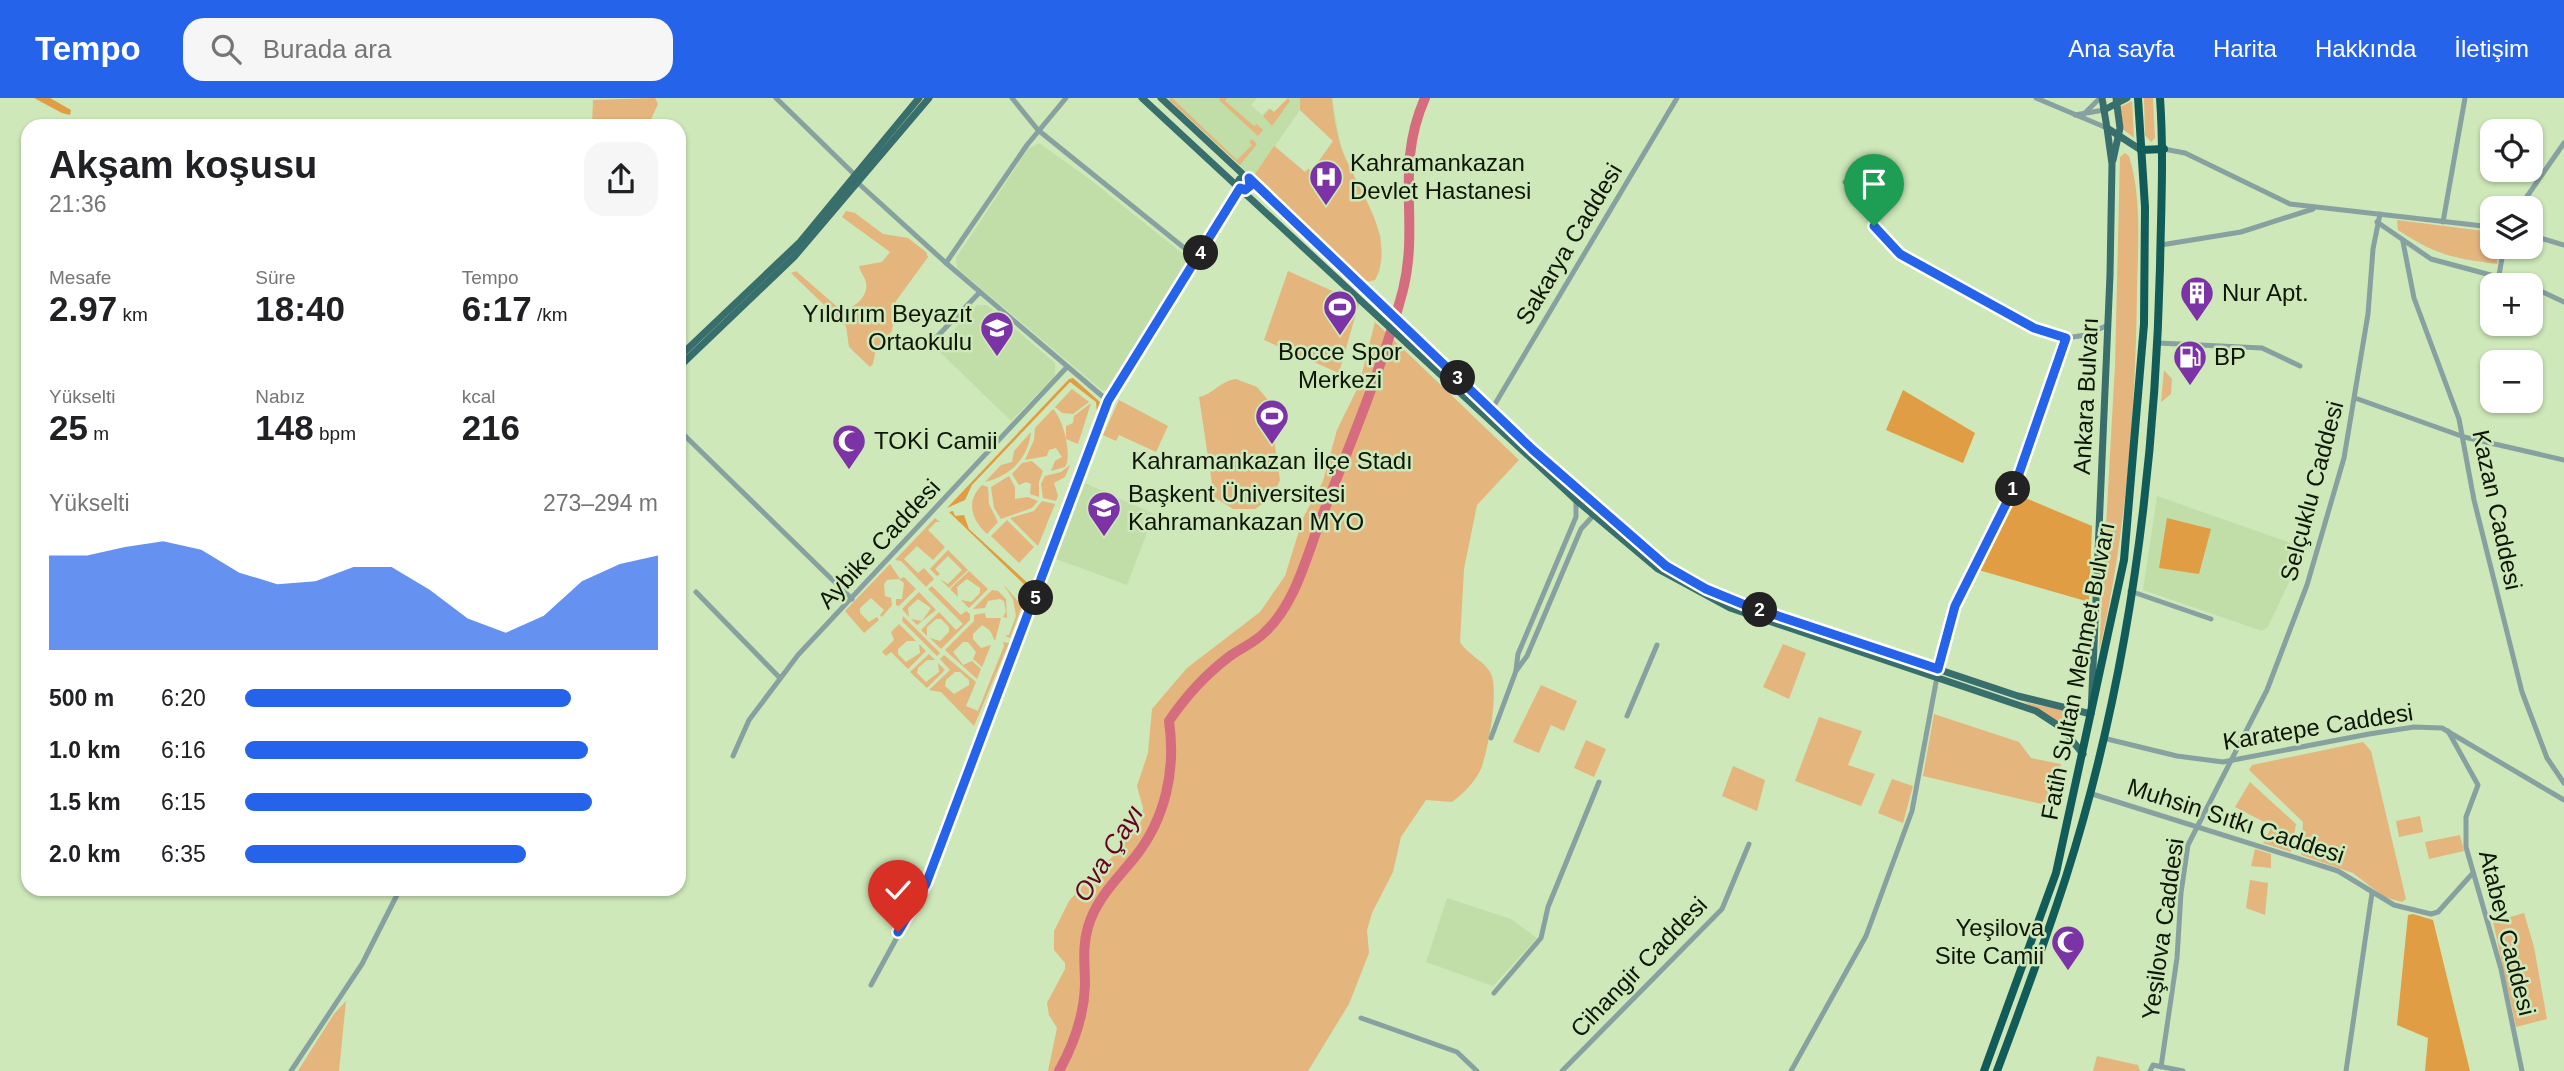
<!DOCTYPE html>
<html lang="tr">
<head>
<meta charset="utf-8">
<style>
  :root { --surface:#fff; --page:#f6f6f6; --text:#202124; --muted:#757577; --accent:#2563eb }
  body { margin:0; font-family:Helvetica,sans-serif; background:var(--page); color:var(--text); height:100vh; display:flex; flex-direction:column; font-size:26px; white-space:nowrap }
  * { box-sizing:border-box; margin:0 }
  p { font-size:23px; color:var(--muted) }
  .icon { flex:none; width:38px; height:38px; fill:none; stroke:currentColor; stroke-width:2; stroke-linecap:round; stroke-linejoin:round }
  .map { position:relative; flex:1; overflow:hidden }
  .panel { position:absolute; left:21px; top:21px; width:665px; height:777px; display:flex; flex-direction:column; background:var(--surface); border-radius:21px; box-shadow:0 2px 5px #0004 }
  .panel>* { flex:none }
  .fabs { position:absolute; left:2480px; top:21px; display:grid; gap:14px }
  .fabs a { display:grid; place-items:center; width:63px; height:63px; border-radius:14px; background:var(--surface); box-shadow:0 2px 5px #0004; font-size:35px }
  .pin { position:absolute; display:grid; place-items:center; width:60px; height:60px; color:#fff; margin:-72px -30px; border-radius:50% 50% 50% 0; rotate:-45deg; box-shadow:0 0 7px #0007 }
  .pin .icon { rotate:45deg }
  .km { position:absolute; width:35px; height:35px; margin:-18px; border-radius:50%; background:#222; color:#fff; font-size:19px; line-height:35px; text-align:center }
  .round { display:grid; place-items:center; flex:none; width:74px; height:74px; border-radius:21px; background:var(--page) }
  .head { display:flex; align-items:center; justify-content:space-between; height:119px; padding:0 28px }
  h1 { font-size:38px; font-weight:800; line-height:52px }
  .metrics { display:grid; grid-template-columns:repeat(3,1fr); gap:10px; height:119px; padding:7px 28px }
  .metrics div { display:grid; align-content:center }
  .metrics b { font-size:35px; font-weight:800 }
  .metrics small { font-size:19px; font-weight:400 }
  .metrics p { font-size:19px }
  .chart { height:196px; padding:14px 28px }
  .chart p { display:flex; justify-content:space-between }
  .chart svg { width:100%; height:126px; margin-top:7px; fill:var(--accent); opacity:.7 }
  ul { padding:0 28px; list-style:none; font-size:23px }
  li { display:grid; grid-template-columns:112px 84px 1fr; align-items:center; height:52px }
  li i { height:18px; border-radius:9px; background:var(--accent) }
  header { display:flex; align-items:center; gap:42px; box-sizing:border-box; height:98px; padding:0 35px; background:var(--accent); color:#fff }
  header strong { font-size:33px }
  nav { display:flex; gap:38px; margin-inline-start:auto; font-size:24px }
  .search { width:490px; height:63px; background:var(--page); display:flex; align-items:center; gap:18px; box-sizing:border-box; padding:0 24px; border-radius:21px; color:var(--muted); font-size:26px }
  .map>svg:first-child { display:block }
</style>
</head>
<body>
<header>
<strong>Tempo</strong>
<div class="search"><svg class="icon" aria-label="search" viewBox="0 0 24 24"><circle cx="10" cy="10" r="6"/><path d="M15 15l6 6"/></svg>Burada ara</div>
<nav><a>Ana sayfa</a><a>Harita</a><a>Hakkında</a><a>İletişim</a></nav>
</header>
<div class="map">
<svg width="2564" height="973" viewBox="0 0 2564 973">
  <rect width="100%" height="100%" fill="#cee8b9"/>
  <g fill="#c1dea9" fill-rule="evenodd">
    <path d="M1167 0H1257L1251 7 1262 17 1269 10 1274 14 1288 0H1332L1341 49 1381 138 1380 173 1375 182 1366 184ZM1300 12 1333 43 1312 73 1308 71 1305 74 1275 48Z"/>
    <path d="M1039 45 1092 83 1188 160V166L1107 292 1103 293 957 170 956 160 1028 51Z"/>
    <path d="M977 207H987L1055 265V278L1011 323 940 254 941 246Z"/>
    <path d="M1085 385 1154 416 1127 487 1056 461Z"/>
    <path d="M2157 398 2305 450 2268 529 2262 533 2143 492Z"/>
    <path d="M1447 800 1511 821 1537 840 1493 888 1426 864Z"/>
  </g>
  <g fill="#e4b57d" fill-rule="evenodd">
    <path d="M655 0 658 6 648 28H592L593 2Z"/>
    <path d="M1172 0 1237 62 1252 47 1249 44 1252 41 1257 46 1240 67 1169 2Z"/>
    <path d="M1220 0H1227L1225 3 1254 28 1257 26 1263 32 1258 38 1219 2Z"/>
    <path d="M1288 0 1290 3 1272 28 1263 18 1270 11 1274 14Z"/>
    <path d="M1300 0H1332C1333 16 1336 33 1341 49 1355 90 1398 137 1375 182L1366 184 1253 79 1274 48 1305 74 1308 71 1312 73 1333 43 1300 12Z"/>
    <path d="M2144 0H2153V3L2155 40 2151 44 2145 37Z"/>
    <path d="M2132 3 2134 40 2124 32 2120 9Z"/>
    <path d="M2125 55 2129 58C2142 100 2138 146 2137 190 2136 307 2126 440 2099 554L2115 267 2120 59Z"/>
    <path d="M846 113 855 115 883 136 908 140 926 154 928 159 896 203 892 233 876 251 873 266 870 269 849 249 846 228 791 175 796 173 842 213C855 210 869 198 866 184 864 177 860 174 859 168L882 164 890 154 842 119Z"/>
    <path d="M2397 122 2492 134V149H2499L2497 166C2452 160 2436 157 2398 132Z"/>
    <path d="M1288 173 1359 205 1339 275 1264 242Z"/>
    <path d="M1375 224 1519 362 1477 407 1464 471 1460 544C1468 557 1483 562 1490 574 1500 590 1488 653 1481 671 1475 684 1463 696 1452 704L1426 702 1401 739 1393 774 1372 815 1367 832 1369 855 1349 906 1308 973H1048L1057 930 1049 917 1047 905 1065 871V865L1054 852V833L1069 803 1095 774 1118 754 1141 724 1143 710 1137 688 1148 655 1152 611 1187 570 1260 514 1285 478 1303 420 1323 383 1337 332 1359 287Z"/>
    <path d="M2164 272 2172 281 2171 296 2161 304Z"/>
    <path d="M1236 281 1257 289 1268 302 1280 382 1273 398 1255 411H1233L1214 399 1199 299C1212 297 1220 283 1236 281Z"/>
    <path d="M1072 291 1089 304 1073 316 1062 315 1055 309Z"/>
    <path d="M1119 302 1168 328 1156 354 1119 337 1116 343 1103 337Z"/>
    <path d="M1091 305 1078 346 1066 341V328L1073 325 1074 318Z"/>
    <path d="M1053 311C1062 319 1073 357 1065 369L1051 373 1055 363 1062 359 1056 350 1049 352 1047 358 1025 362 1034 342 1035 330Z"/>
    <path d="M1031 334C1028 361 1010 378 985 384L1001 367 1012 364 1014 353Z"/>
    <path d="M1032 363 1043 373 1039 384V399L1030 396 1031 386 1026 384 1019 387 1012 376 1022 365Z"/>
    <path d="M1070 367 1065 379 1054 385 1058 398 1056 403 1043 400 1041 386 1045 378 1061 374Z"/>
    <path d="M1009 378 1015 389V401L1028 399 1038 403 1032 410 1001 421 994 410 991 389Z"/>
    <path d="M982 387 988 389 989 406 998 424 987 436C972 422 965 404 982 387Z"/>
    <path d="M1042 403 1055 406 1038 448 1010 420 1034 413Z"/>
    <path d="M935 420 940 424H936L928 432 945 449 933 462 917 448 904 461 918 475 924 470 934 481 926 489 901 463 895 462Z"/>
    <path d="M1007 422 1034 449 1019 465 991 438Z"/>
    <path d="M948 452 968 472 949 490 940 481 948 486 962 472 948 458 935 471 940 476 937 478 930 471Z"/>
    <path d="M890 466 900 481 904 479 916 491 899 508 896 507V501H902L904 485 899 481 887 482 884 486 885 498 891 500 892 507 882 519 880 517 884 512 871 500 860 510V515L869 524 877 519 879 522 864 535 845 513Z"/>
    <path d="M969 473 988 491 969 510 961 502 971 504 980 495V490L967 481 957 489 958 499 950 491Z"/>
    <path d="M1003 486 1022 508 1010 540 1005 538 1009 537 1016 518 1013 501Z"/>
    <path d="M932 488 961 517 966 513 970 516V522L941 551 930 540 940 543 949 534V529L941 521H936L927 529V538L921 532 939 514 956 532 963 526 928 491Z"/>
    <path d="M992 492 998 493 1006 501 1007 520 1003 519 1006 514 1004 503 1000 501 988 503 985 510 973 511Z"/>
    <path d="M919 494 936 512 917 527 911 521 922 523 931 510 918 501 908 510 909 519 902 511Z"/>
    <path d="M985 515 986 520H1001L995 543C990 533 993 534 982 527L973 536V541L981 550 991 547 982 569 973 561 976 554 968 544H963L953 554 963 567 972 563 981 571 977 581 945 552 974 523V517Z"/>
    <path d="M903 518 940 555 937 558 902 523Z"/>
    <path d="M899 526 916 543H907L898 551V556L906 564 920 555 919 546 926 553 908 571 891 554 886 558 882 554 894 542 891 534Z"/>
    <path d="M1003 544 1009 545 974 628 941 594 929 592 950 572 940 561 944 557 976 584 966 608 978 613 1004 548ZM955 574H960L969 582V587L954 596 945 588 946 582Z"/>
    <path d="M1783 546 1806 555 1789 601 1763 589Z"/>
    <path d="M929 556 935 562H927L918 570 917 575 926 584 939 574 938 565 945 572 927 590 910 574Z"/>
    <path d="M1541 587 1577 603 1564 633 1551 627 1539 655 1513 644Z"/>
    <path d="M2024 604 2066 613 2063 627Z"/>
    <path d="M1934 616 2019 644 2031 660 2061 666 2054 709 1923 678Z"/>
    <path d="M1819 619 1862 633 1848 667 1875 676 1861 708 1795 683Z"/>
    <path d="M1586 642 1606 651 1594 679 1574 670Z"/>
    <path d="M2363 644 2371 653 2406 801 2402 804 2384 799 2353 775 2301 757 2303 724 2249 672 2252 667Z"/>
    <path d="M1733 668 1765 682 1757 713 1722 698Z"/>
    <path d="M1892 681 1913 688 1903 725 1878 715Z"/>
    <path d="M2250 684 2296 726 2291 754 2263 745 2272 728 2235 709Z"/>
    <path d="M2420 718 2423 734 2399 739 2396 723Z"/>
    <path d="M2460 737 2464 753 2429 761 2425 744Z"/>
    <path d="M2255 751 2271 756V770L2251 768Z"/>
    <path d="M2250 782 2268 785 2265 817 2246 810Z"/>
    <path d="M2524 815 2534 849 2547 921 2516 929 2493 824Z"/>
    <path d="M346 903 339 973H298L334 916Z"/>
    <path d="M2097 958 2138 967 2140 973H2093Z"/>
  </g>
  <g fill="#e19d43">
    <path d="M34 0H50L71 12 70 17 62 15Z"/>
    <path d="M1073 280 1100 304 1101 309 1033 495 949 414 953 413 955 418 964 417 969 431 1031 488 1097 314 1096 304 1070 284 972 387 965 402 947 410 1069 281Z"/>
    <path d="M1903 292 1975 335 1963 365 1886 332Z"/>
    <path d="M2016 396 2092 428 2089 504 1975 471Z"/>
    <path d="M2167 420 2211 431 2199 476 2159 470Z"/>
    <path d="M2413 816 2433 822 2470 973H2425L2428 940 2397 927 2408 817Z"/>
  </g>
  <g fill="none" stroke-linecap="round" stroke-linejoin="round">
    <path stroke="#d66d7f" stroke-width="10" d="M1059 973C1074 946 1084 918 1085 887 1085 867 1082 849 1088 829 1096 801 1117 781 1135 759 1166 720 1176 671 1169 623 1186 598 1206 576 1230 558 1241 550 1256 544 1265 534 1296 505 1306 459 1321 421 1350 345 1382 272 1403 192 1420 123 1394 70 1425 0"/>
    <g stroke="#86a19f" stroke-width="5">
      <path d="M776 0 855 77"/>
      <path d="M1012 0 1038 32 1198 161"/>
      <path d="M2036 0 2107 30"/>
      <path d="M2085 15 2100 0"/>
      <path d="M2075 17 2104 12"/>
      <path d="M2164 51 2185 55 2290 106 2492 129"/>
      <path d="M1845 84 1895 152 2034 230 2066 240 2086 237 2108 227"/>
      <path d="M858 85 946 165 1108 303"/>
      <path d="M2519 110 2564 45"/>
      <path d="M2377 124 2431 161 2528 187"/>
      <path d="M2443 124 2465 0"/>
      <path d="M2530 137 2564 147"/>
      <path d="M2403 144 2414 200 2459 321 2474 402 2522 594 2547 660 2564 685"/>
      <path d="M2161 147 2241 134 2313 111"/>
      <path d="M946 165 1027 47 1066 0"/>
      <path d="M2499 177 2504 149"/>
      <path d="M2530 188 2564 204"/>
      <path d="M2158 245 2262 250 2300 268"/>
      <path d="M928 248 980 194"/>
      <path d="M2355 300 2464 339 2564 362"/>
      <path d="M1492 311 1677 0"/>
      <path d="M679 332 852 501"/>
      <path d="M2130 493 2211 521"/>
      <path d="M696 494 779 579"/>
      <path d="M1938 571 1955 508 2014 390 2066 240"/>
      <path d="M1516 572 1518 556 1576 419V402"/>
      <path d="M1627 618 1657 547"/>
      <path d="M2448 633 2478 687 2466 719V749L2501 871 2522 973"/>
      <path d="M1491 640 1516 573 1527 558 1581 431 1593 418"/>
      <path d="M2103 640 2177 658 2223 664 2369 636 2414 629 2442 630 2564 702"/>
      <path d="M733 658 749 622 798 557 1067 269"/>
      <path d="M2089 695 2338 773 2394 807 2431 816 2438 814 2472 776"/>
      <path d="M871 887 926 786 1108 303 1240 90"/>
      <path d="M1494 895 1541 840 1548 809 1599 684"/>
      <path d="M1361 920 1457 954 1477 973"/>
      <path d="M2161 969 2177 860 2181 795 2188 747 2267 592 2307 487 2344 360 2368 216 2373 151 2380 116"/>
      <path d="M291 973 362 866 400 791"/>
      <path d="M1562 973 1722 811 1749 746"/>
      <path d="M1791 973 1866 838 1912 713 1937 579"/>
      <path d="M2150 973 2153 967 2183 973"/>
      <path d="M2346 973 2372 795"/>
    </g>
    <g stroke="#386e6b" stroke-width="7">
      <path d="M1142 0 1576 402 1658 471 1730 510 2036 613 2062 630 2083 656"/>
      <path d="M1161 0 1406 228 1533 352 1639 447 1691 483 1745 507 2018 598 2091 616 2110 177 2112 66 2107 30"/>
      <path d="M2102 0 2107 30 2141 52"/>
      <path d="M2104 12 2127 0"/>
      <path d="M2113 62 2120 30 2116 0"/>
      <circle cx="1244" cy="85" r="6"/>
      <path d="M679 259 800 144 919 0"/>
      <path d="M679 269 794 159 929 0"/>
    </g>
    <g stroke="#115b58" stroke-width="8">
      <path d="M2141 52 2164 51"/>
      <path d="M1984 973 2056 775 2124 462 2144 226 2145 109 2138 0"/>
      <path d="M1997 973C2021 909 2045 844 2066 779 2128 584 2155 373 2160 169 2161 112 2164 57 2160 0"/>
    </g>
  </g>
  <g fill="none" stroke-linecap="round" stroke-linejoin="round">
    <g stroke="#fff" stroke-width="14">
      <path id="route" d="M898 834 926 786 1108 303 1240 90 1245 92 1250 88 1249 80 1533 352 1666 468 1706 491 1745 507 1938 571 1955 508 2014 390 2066 240 2034 230 1900 156 1874 128"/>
    </g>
    <use href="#route" stroke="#2563eb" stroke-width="9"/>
  </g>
  <defs>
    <g id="hospital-pin" transform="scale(1.75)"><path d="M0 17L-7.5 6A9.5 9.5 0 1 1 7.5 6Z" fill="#7c33a5" stroke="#cee8b9"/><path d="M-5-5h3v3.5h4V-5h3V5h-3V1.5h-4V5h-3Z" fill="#fff"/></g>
    <g id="building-pin" transform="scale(1.75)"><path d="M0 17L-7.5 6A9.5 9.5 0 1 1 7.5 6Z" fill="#7c33a5" stroke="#cee8b9"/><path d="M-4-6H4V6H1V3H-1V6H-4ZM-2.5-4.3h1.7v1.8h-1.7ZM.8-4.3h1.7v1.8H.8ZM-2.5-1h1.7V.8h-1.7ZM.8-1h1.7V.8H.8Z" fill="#fff"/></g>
    <g id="stadium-pin" transform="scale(1.75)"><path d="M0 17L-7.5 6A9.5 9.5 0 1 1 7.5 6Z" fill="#7c33a5" stroke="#cee8b9"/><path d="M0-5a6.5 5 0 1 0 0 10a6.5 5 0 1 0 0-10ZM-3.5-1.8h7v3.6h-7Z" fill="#fff"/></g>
    <g id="school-pin" transform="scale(1.75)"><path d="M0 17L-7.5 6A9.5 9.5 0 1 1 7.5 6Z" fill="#7c33a5" stroke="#cee8b9"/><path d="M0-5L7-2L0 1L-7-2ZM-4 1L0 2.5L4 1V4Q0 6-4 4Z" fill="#fff"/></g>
    <g id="fuel-pin" transform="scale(1.75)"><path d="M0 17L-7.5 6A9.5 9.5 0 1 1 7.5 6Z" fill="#7c33a5" stroke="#cee8b9"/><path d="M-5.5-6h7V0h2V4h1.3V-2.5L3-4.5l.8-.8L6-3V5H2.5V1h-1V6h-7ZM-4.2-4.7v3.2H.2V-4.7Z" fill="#fff"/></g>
    <g id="mosque-pin" transform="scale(1.75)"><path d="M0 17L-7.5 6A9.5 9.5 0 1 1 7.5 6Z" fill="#7c33a5" stroke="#cee8b9"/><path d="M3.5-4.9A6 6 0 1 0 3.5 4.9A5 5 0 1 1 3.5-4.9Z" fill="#fff"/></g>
    <g id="university-pin" transform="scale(1.75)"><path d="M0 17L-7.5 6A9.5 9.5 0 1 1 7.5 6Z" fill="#7c33a5" stroke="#cee8b9"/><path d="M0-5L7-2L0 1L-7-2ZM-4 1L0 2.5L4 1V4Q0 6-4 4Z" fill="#fff"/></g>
  </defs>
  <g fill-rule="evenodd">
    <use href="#hospital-pin" x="1326" y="79"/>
    <use href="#building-pin" x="2197" y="195"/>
    <use href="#stadium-pin" x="1340" y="209"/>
    <use href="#school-pin" x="997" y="230"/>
    <use href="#fuel-pin" x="2190" y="259"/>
    <use href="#stadium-pin" x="1272" y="318"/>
    <use href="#mosque-pin" x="849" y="343"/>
    <use href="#university-pin" x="1104" y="410"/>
    <use href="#mosque-pin" x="2068" y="844"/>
  </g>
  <g text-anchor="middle" stroke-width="5" stroke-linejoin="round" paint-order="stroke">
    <g font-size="24" fill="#0e1606" stroke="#cee8b9" text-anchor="start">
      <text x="1350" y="73">Kahramankazan<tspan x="1350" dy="28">Devlet Hastanesi</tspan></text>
      <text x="2222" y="203">Nur Apt.</text>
      <text x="972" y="224" text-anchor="end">Yıldırım Beyazıt<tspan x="972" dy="28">Ortaokulu</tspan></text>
      <text x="1340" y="262" text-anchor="middle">Bocce Spor<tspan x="1340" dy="28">Merkezi</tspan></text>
      <text x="2214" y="267">BP</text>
      <text x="874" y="351">TOKİ Camii</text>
      <text x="1272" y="371" text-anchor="middle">Kahramankazan İlçe Stadı</text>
      <text x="1128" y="404">Başkent Üniversitesi<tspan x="1128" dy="28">Kahramankazan MYO</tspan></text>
      <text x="2044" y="838" text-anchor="end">Yeşilova<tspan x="2044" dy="28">Site Camii</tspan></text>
    </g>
    <g font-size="24" fill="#0e1606" stroke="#cee8b9">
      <text transform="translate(1569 146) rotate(-59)" y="8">Sakarya Caddesi</text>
      <text transform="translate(2086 298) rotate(-87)" y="8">Ankara Bulvarı</text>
      <text transform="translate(2312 393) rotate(-75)" y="8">Selçuklu Caddesi</text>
      <text transform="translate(2497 412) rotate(78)" y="8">Kazan Caddesi</text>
      <text transform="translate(879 446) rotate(-47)" y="8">Aybike Caddesi</text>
      <text transform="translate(2078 573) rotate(-79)" y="8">Fatih Sultan Mehmet Bulvarı</text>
      <text transform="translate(2318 629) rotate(-9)" y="8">Karatepe Caddesi</text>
      <text transform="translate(2236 723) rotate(18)" y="8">Muhsin Sıtkı Caddesi</text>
      <text transform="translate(2163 831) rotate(-82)" y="8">Yeşilova Caddesi</text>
      <text transform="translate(2507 835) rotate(76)" y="8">Atabey Caddesi</text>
      <text transform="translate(1639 869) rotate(-46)" y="8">Cihangir Caddesi</text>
    </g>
    <g font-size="26" font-style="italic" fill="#660124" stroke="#cee8b9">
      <text transform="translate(1108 755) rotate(-58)" y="9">Ova Çayı</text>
    </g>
  </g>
</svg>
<div class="fabs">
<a><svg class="icon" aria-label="locate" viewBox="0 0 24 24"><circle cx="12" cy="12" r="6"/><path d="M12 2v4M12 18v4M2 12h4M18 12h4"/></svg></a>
<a><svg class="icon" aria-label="layers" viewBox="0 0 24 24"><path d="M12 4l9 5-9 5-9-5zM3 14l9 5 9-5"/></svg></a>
<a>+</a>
<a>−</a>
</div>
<div class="pin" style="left:1874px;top:128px;background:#1e9e55"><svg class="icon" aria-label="arrive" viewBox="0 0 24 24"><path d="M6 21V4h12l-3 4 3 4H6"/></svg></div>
<div class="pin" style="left:898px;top:834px;background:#d93025"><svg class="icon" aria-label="check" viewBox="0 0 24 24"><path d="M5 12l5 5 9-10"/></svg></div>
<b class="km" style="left:2013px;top:391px">1</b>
<b class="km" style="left:1760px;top:512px">2</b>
<b class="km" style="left:1458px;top:280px">3</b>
<b class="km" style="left:1201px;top:155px">4</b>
<b class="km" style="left:1036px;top:500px">5</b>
<section class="panel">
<div class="head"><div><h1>Akşam koşusu</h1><p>21:36</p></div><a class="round"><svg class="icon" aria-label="share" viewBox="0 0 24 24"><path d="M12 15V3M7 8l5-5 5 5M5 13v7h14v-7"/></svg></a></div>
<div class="metrics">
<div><p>Mesafe</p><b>2.97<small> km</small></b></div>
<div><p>Süre</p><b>18:40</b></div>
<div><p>Tempo</p><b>6:17<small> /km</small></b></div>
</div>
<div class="metrics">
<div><p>Yükselti</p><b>25<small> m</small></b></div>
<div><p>Nabız</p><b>148<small> bpm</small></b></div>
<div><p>kcal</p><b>216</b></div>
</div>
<div class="chart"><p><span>Yükselti</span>273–294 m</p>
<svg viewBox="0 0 160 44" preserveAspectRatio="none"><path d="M0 44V11L10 11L20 8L30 6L40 9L50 17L60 21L70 20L80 15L90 15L100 23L110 33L120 38L130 32L140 20L150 14L160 11V44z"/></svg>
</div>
<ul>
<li><b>500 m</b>6:20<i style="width:79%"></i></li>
<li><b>1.0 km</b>6:16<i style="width:83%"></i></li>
<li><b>1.5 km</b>6:15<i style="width:84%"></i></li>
<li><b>2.0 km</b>6:35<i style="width:68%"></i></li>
</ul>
</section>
</div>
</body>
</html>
